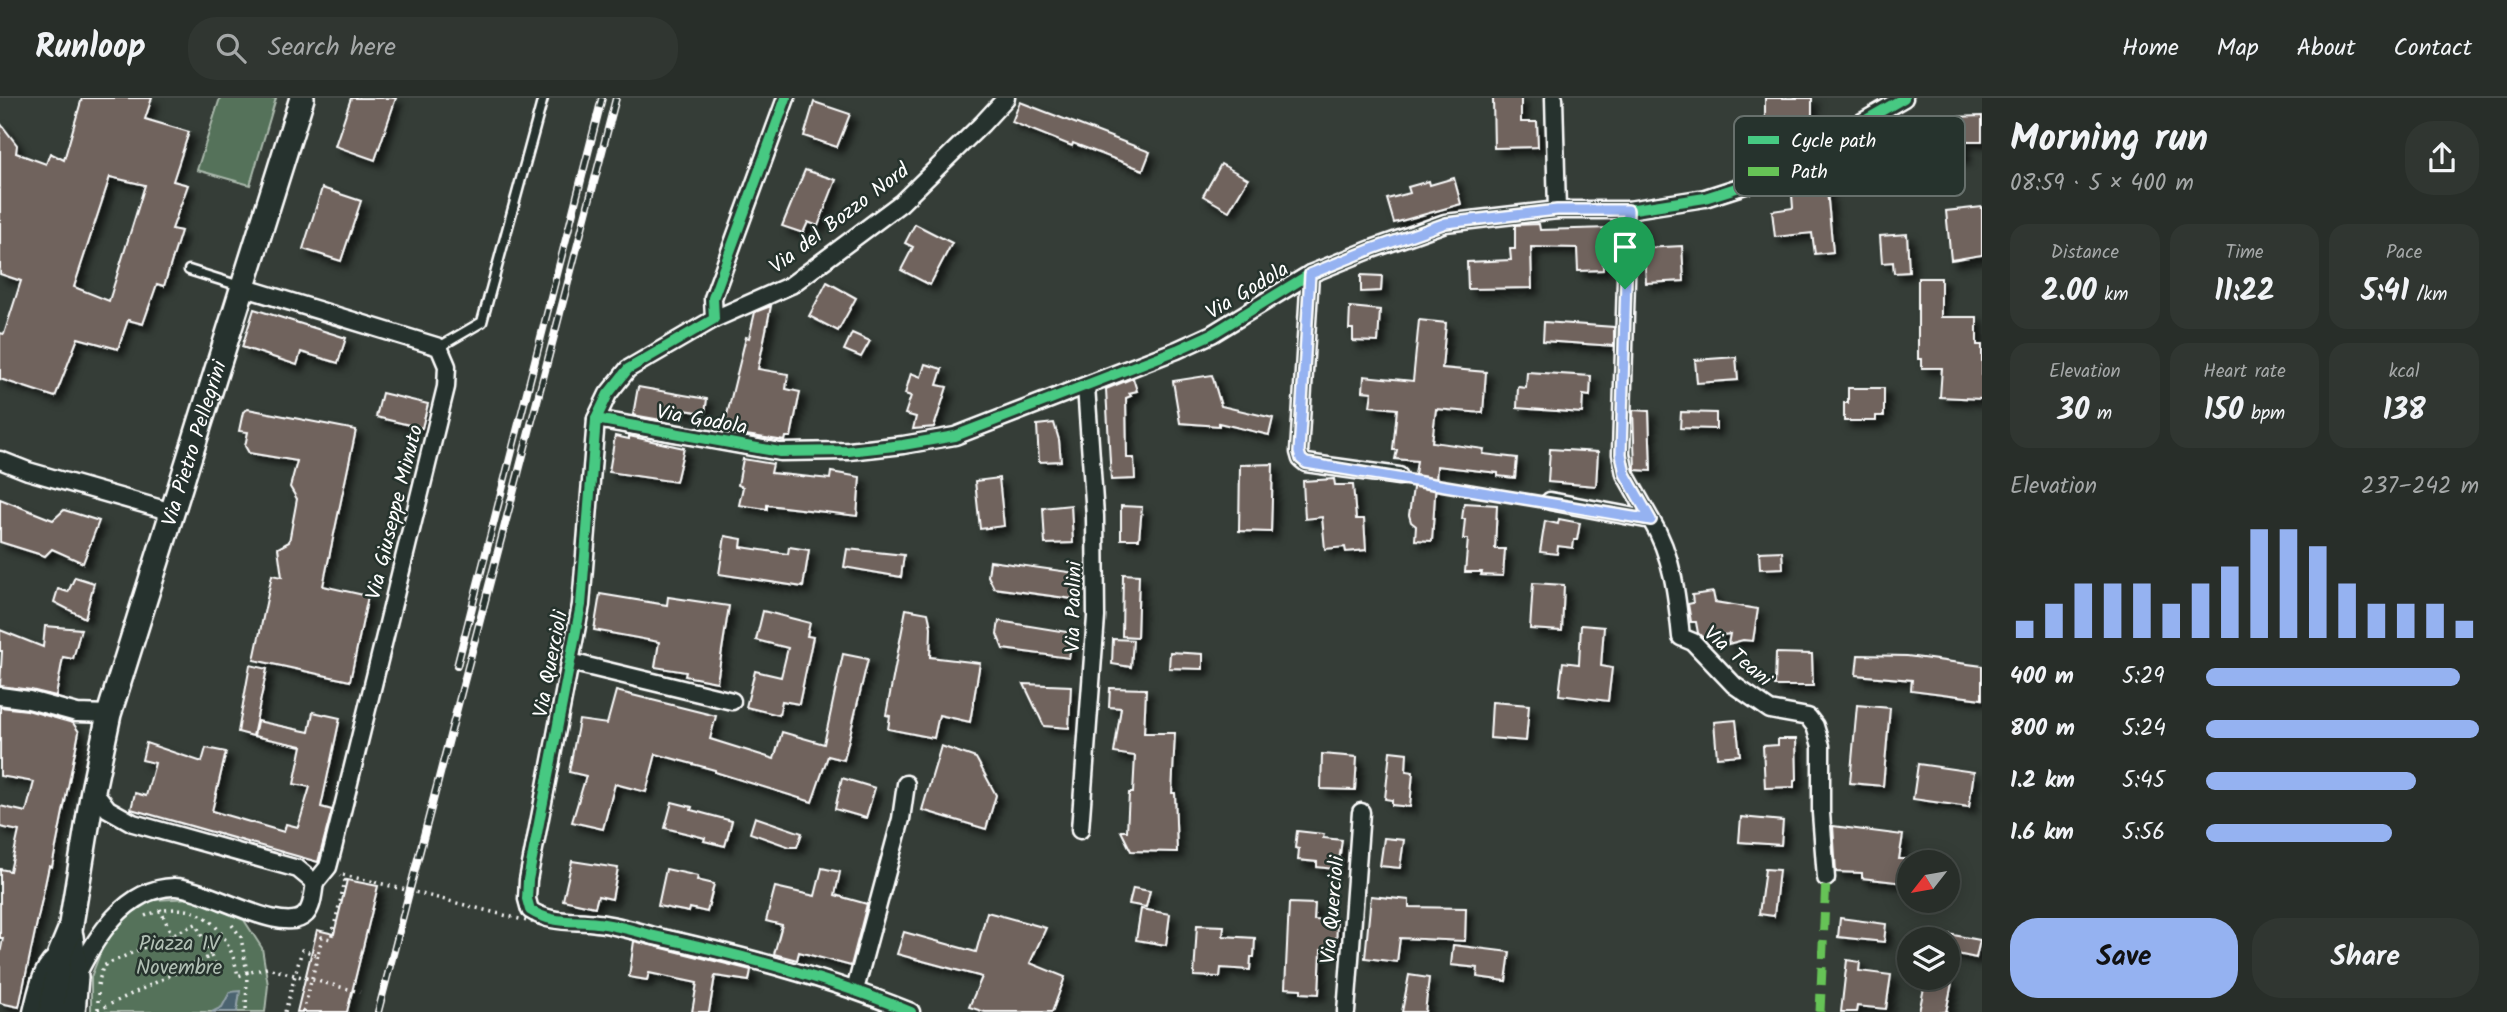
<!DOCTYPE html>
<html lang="en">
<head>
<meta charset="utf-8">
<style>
  :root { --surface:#282e29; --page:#303631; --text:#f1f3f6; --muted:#a5a8a8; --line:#444a46; --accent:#95b2f1 }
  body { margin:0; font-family:Kalam,sans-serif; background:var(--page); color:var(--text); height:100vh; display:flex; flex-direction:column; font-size:26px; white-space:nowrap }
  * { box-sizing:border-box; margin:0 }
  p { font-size:23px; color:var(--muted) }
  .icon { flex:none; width:38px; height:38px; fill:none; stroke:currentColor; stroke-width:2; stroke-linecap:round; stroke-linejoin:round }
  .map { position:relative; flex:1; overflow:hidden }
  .drawer { display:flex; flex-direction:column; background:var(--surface); width:525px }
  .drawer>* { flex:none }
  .needle { width:46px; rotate:239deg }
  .buttons { position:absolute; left:1897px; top:752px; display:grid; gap:14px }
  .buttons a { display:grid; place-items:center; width:63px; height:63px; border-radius:50%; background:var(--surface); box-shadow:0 4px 18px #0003,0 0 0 2px var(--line); font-size:35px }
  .pin { position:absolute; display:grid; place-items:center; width:60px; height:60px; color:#fff; margin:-72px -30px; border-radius:50% 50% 50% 0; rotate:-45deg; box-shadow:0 0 7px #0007 }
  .pin .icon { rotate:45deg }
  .round { display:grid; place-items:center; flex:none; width:74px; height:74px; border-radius:28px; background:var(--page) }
  .head { display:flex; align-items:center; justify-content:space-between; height:119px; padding:0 28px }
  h1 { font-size:38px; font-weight:700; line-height:52px }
  .metrics { display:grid; grid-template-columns:repeat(3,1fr); gap:10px; height:119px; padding:7px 28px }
  .metrics div { display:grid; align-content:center; border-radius:18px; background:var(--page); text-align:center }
  .metrics b { font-size:30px; font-weight:700 }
  .metrics small { font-size:19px; font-weight:400 }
  .metrics p { font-size:19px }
  .chart { height:196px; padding:14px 28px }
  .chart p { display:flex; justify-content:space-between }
  .chart svg { width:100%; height:126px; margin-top:7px; stroke:var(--accent); stroke-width:6 }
  .action { display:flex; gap:14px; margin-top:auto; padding:14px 28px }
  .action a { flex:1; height:80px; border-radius:28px; background:var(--accent); color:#111; font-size:28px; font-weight:700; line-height:80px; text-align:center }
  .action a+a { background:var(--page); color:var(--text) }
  ul { padding:0 28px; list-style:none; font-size:23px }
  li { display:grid; grid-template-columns:112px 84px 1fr; align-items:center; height:52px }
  li i { height:18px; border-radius:9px; background:var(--accent) }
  header { display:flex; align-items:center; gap:42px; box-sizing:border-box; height:98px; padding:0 35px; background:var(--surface); border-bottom:2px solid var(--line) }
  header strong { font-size:33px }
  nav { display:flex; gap:38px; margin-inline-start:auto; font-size:24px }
  .search { width:490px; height:63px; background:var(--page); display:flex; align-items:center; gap:18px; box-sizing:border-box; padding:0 24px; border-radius:28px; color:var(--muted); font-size:26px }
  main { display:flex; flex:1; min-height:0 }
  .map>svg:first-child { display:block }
</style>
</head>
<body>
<header>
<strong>Runloop</strong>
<div class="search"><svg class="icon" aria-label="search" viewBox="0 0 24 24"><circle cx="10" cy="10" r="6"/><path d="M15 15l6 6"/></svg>Search here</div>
<nav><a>Home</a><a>Map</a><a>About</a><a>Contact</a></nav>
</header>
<main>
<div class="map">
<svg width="1982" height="914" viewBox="0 0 1982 914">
  <defs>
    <filter id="shadow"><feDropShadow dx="6" dy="6" stdDeviation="3.5" flood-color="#0009"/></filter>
  </defs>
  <rect width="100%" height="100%" fill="#353d37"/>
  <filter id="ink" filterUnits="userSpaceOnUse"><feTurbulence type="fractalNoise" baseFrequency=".0143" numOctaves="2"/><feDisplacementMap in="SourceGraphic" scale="14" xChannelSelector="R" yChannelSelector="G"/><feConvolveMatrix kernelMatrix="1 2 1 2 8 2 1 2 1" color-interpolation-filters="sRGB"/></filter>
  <g filter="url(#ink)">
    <g fill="#55725a" stroke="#aab8ac" stroke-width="2">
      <path d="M220 0H276L250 87 197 72Z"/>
      <path d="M193 800 244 822 262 850 268 887 265 914H91V879L103 848 124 820 153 802Z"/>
    </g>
    <path fill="#4b646f" stroke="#93a2a9" stroke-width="2" d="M240 893 237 914H212L222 909 230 894Z"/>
    <g fill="#70635d" stroke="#fff" stroke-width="2" fill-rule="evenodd" filter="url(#shadow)">
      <path d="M82 0H152L145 21 189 34 173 83 188 87 172 131 181 133 164 188 157 186 143 226 128 222 118 251 78 240 55 299 0 281V235L4 236 21 183 0 176V25L17 47 16 55 46 66 50 55 64 62ZM110 79 145 87 109 203 74 189Z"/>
      <path d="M351 0H396L375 62 335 48Z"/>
      <path d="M1493 0H1521V24H1537L1538 49 1494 50Z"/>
      <path d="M1765 0H1812V18H1800V21H1765Z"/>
      <path d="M814 4 850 16 837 49 804 38Z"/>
      <path d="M1020 4 1150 54 1143 72 1073 45 1072 48 1012 24Z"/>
      <path d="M1982 18V43H1963V60L1949 62 1945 45 1952 43V19Z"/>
      <path d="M1221 66 1248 81 1229 113 1203 98Z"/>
      <path d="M805 72 836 82 818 128 808 124 803 135 782 128Z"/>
      <path d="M1454 80 1461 106 1394 125 1387 101 1410 95 1408 89 1429 83 1430 87Z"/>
      <path d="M1826 82 1833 154 1815 156 1812 135 1775 139 1772 113 1793 110 1791 84Z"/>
      <path d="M322 90 361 103 341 163 303 151Z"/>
      <path d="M1982 109V157L1951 162 1946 113Z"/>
      <path d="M915 126 952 145 930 187 901 172 913 149 905 145Z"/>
      <path d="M1539 126 1540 132 1610 130 1611 149H1603V172L1578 173 1577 150 1531 149 1532 190 1468 191 1467 164 1511 162 1510 151H1515V127Z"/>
      <path d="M1907 136 1909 174 1894 175 1893 164 1882 165 1880 138Z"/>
      <path d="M1682 148 1684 183 1646 185 1644 150Z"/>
      <path d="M1361 177 1382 178 1381 193 1361 194Z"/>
      <path d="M1918 180H1941V219H1977V247H1982V301L1940 299 1942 270H1922V261H1918Z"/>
      <path d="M827 184 856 200 838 233 809 218Z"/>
      <path d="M771 208 758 271 788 276 786 291 800 294 791 339H786L785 343 727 334 728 330 724 329 746 239 749 240 755 214Z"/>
      <path d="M1350 209 1380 212 1378 244 1353 243V231H1349Z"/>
      <path d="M254 211 346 240 338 265 301 254 297 267 242 249Z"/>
      <path d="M1419 222 1446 225 1442 270 1486 274 1483 315 1436 311 1432 344 1484 351 1483 356 1517 360 1515 380 1498 378V375L1437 368 1432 443 1415 442 1416 428 1411 424 1409 417 1417 363 1395 361 1397 352H1393L1397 311 1370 308 1372 294 1363 293 1364 278 1413 283Z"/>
      <path d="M1544 224 1614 229V248L1543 243Z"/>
      <path d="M852 235 870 243 861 259 844 252Z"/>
      <path d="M1736 259 1738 282 1697 285 1695 262Z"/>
      <path d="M925 266 942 271 937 287 947 289 934 329 913 331 916 319 905 316 911 298 905 296 911 275 921 279Z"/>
      <path d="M1527 274 1591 278 1590 298 1583 297 1582 315 1517 310 1518 289 1526 290Z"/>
      <path d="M1212 277 1221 308 1273 320 1269 337 1219 325V328L1180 325 1173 283Z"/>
      <path d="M1133 280 1137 293 1129 295 1131 298 1126 300 1127 360H1134L1135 381 1111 382 1106 291Z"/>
      <path d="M638 289 707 301 705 315 663 309 661 322 633 317Z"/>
      <path d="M1848 290H1884V318H1876V323H1844V305H1848Z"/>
      <path d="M382 295 428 306 422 330 376 319Z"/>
      <path d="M248 311 356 332 323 488 368 498 350 583 254 562 272 477 282 479 278 450 289 444 297 401 290 389 297 363 249 355 245 348 248 334 239 333 243 314Z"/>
      <path d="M1633 312 1649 313 1651 373 1635 372Z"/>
      <path d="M1681 314 1716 315V331L1680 330Z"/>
      <path d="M1054 325 1059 342 1061 363 1039 364 1037 327Z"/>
      <path d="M615 338 629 341V338L684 350 676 384 609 374Z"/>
      <path d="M1550 351 1598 354 1596 388 1548 384Z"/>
      <path d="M743 361 773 366 771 375 830 381 831 374 860 379 857 418 767 407V411L739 407 743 389 738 387Z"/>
      <path d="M1273 366 1271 434 1239 433 1240 367Z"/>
      <path d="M999 380 1004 428 980 431 975 383Z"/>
      <path d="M1334 381 1335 387H1353L1356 421H1364L1366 452 1346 454 1345 449 1325 451 1322 419 1305 421 1303 383Z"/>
      <path d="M0 401 53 422 64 412 99 423 83 465 52 451 45 458 0 444Z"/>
      <path d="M1464 405 1497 407 1495 451H1505L1503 478 1481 477 1482 474H1465L1468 441H1463L1465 421H1462Z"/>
      <path d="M1071 407 1073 445 1045 446 1043 410Z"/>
      <path d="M1121 408 1142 409 1139 441H1121Z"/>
      <path d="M1559 421 1580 425 1577 442H1574L1573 450 1558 448 1557 456 1540 454 1545 423 1558 426Z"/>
      <path d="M725 438 742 441 741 449 788 456 789 449 809 452 803 489 719 476Z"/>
      <path d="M847 451 904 457 901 479 844 469Z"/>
      <path d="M1782 453 1783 470 1760 471 1759 454Z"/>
      <path d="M990 463 1076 475 1073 501 994 490 988 478Z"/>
      <path d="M1123 476 1139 477 1137 539 1122 538Z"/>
      <path d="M75 479 94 485 85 520 54 504 58 491 68 494Z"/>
      <path d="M1533 485 1564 487 1562 533 1530 531Z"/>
      <path d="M1713 494 1715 504 1758 511 1753 543 1743 542 1728 546 1730 536 1703 540 1698 535 1696 524H1691L1688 506 1693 505 1692 497Z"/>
      <path d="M600 496 667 507 668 499 729 508 717 584 685 578 686 574 655 569 659 544 594 532Z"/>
      <path d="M906 511 928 515 931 529 930 559 980 565 970 624 939 617 934 640 888 631 890 618 886 617Z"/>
      <path d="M763 513 810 525 807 538 813 539 799 606 782 603 779 617 746 609 755 573 781 579 788 550 756 542Z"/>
      <path d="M999 523 1073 535 1069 560 1003 551 997 536Z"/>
      <path d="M1581 527 1604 529 1601 568 1612 570 1608 603 1559 597 1563 564 1579 566Z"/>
      <path d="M45 528 81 531 73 561 63 559 56 598 31 592 0 588 2 553H0V532L43 549Z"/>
      <path d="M1113 541 1133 542 1131 569 1112 566Z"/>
      <path d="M1170 554 1203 556V571L1169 570Z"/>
      <path d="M1776 555 1812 556 1813 588H1775Z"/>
      <path d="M843 556 868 561 844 662 828 658 812 704 715 674V672L656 656 646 694 615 686 603 731 572 724 586 678 569 674 579 622 607 626 616 593 716 618 710 641 774 661 782 634 824 646Z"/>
      <path d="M1858 557 1907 558 1982 568V601L1911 592 1912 582 1856 577Z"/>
      <path d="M250 567 267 571 253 638 238 634Z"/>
      <path d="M1024 586 1071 588 1069 630 1044 628Z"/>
      <path d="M1110 590 1146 591 1144 635H1175L1172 695H1175L1177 754 1131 753 1121 733H1127L1129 695H1133L1135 658 1114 655 1121 610 1109 609Z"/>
      <path d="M1492 604 1529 607 1526 643 1490 640Z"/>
      <path d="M1857 607 1890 610 1883 688 1850 685Z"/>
      <path d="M0 609 27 612 73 625 79 634 52 769 49 768 19 909 0 905V856L3 840H0V771L10 773 19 733 0 729V708L26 714 34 684 0 678Z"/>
      <path d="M313 614 340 620 321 709 332 712 318 764 131 711 135 695 146 698 155 665 142 662 146 645 202 664 206 650 226 654 212 713 284 734 286 726 298 729 310 689 294 686 302 648 254 638 257 623 309 634Z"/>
      <path d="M1736 622 1740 657 1717 659 1714 624Z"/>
      <path d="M1778 641H1796L1797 681 1794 682V689L1765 690 1763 648 1778 647Z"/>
      <path d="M941 648 976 660 996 697 986 731 922 712Z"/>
      <path d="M1390 653 1407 655 1406 673 1413 674 1410 709 1392 707V702L1385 701Z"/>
      <path d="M1322 656 1357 659 1355 692 1321 691Z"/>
      <path d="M1918 666 1974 674 1969 709 1913 701Z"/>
      <path d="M842 680 875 690 866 720 835 711Z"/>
      <path d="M672 704 692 709 691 712 732 723 725 748 704 743 705 740 665 730Z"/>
      <path d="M755 719 802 735 797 749H790L750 735Z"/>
      <path d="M1741 719 1783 723 1781 747 1739 744Z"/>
      <path d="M1833 728 1903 737 1899 761H1907L1904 785 1862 780V775L1836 774Z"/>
      <path d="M1297 733 1324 736 1323 740 1342 742 1339 763 1336 762 1334 771 1317 769V764L1298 762 1299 751 1295 750Z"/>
      <path d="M1384 740 1404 742 1400 770 1380 768Z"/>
      <path d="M572 763 618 770 612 801 598 798 595 809 563 802Z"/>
      <path d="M822 770 840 774 835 797 867 806 851 868 799 854 797 862 774 856 782 827 766 823 775 789 815 798Z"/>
      <path d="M666 771 698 778 697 782 714 786 707 814 690 810 689 814 658 808Z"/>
      <path d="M1765 771 1779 772 1774 818 1759 816Z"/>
      <path d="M347 782 378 788 347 914H297L317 832 334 836Z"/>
      <path d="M1133 790 1150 793 1146 809 1129 806Z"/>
      <path d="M1371 798 1409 802V809L1466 810 1465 843 1400 840 1397 864 1365 860Z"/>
      <path d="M1289 805 1315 806 1314 822 1337 823 1336 853 1321 852 1319 896 1301 895V891L1285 890Z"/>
      <path d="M1141 811 1170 816 1166 847 1136 842Z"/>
      <path d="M987 814 1046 830 1030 865 1065 879 1052 914H985L969 909 982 879 897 856 904 834 976 854Z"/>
      <path d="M1840 820 1886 826 1884 844 1838 839Z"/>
      <path d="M1197 827 1224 828 1223 838 1255 840 1254 859H1251L1250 872 1221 870 1220 879 1194 878Z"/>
      <path d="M1948 836 1980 842 1976 860 1948 854Z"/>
      <path d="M634 843 751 872 749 883 715 878 709 914H692L697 885 649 875 647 882 629 879Z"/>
      <path d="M1453 847 1510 854 1506 883 1477 879 1478 870 1451 867Z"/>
      <path d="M1847 862 1860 864 1859 873 1891 877 1886 911 1857 908 1856 914H1841Z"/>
      <path d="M1409 877 1429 880 1425 914H1402Z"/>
      <path d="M1926 880H1949L1948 884 1952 885 1946 914H1919Z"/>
    </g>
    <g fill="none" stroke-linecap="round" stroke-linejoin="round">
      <g stroke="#fff" stroke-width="13">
        <g id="lane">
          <path d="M189 172 240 188"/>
          <path d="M439 249 482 224 543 0"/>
        </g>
      </g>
      <g stroke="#fff" stroke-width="21">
        <g id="street">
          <path d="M786 0 713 200 714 221 628 271 608 296 596 321 581 507 528 782 527 801 530 812C551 826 573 822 597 825 616 827 636 833 654 838 742 857 829 880 911 914"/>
          <path d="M1554 0 1557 112"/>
          <path d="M1310 176 1299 354 1301 361 1306 365 1399 378"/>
          <path d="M242 189 439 249 447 268 446 289 333 750 328 769 315 785"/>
          <path d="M712 222 791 187 901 105 982 26 1006 0"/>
          <path d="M596 321 780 354 849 353 903 347 955 338 1177 252 1212 236 1310 176 1372 151 1445 125 1557 112H1628L1705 100 1761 82 1904 0"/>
          <path d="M0 362 28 373 172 414"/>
          <path d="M1550 403 1651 422 1625 376 1621 356 1628 112"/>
          <path d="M1651 422C1673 458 1677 498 1681 539L1693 544 1734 587 1770 612 1808 619 1815 628 1821 648V715L1826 780"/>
          <path d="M570 564 732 603"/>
          <path d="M0 598 29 602 77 615 109 616"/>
          <path d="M93 692 108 711 133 725 298 771 315 785"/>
          <path d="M1080 732 1096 519 1095 418 1086 288"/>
          <path d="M76 879C95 840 125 790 174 789 207 789 284 840 306 816 313 808 313 795 315 785"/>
          <path d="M855 892 901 721 906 686"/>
          <path d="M32 914C37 894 41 866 60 856"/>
          <path d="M1346 914 1361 714"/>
        </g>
      </g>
      <g stroke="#fff" stroke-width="28">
        <g id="secondary">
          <path d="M71 838 76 879 73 914"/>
          <path id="s1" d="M51 914 60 856 70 832 93 692 109 616 302 0"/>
        </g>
      </g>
      <g stroke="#fff" stroke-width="3.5" stroke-dasharray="2 5" stroke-linecap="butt">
        <path d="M1414 381 1534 401"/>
        <path d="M343 777 375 784"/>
        <path d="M160 811 172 837"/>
        <path d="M145 818C197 796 229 829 238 878L247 875 246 914"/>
        <path d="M232 827 241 839 247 875 267 870 360 894"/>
        <path d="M211 858 217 869"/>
        <path d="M98 887 103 868"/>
        <path d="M98 895V914"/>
        <path d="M98 912 211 858 196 826 103 868"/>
        <path d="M285 914 302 852 318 857 322 839 331 841 345 783 340 778"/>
        <path d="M303 914 318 857"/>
      </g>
      <use href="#lane" stroke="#26332d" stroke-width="8"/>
      <use href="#street" stroke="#26332d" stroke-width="16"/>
      <use href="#secondary" stroke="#26332d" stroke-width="23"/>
      <g stroke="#fff" stroke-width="8">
        <g id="rail">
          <path d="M457 568 602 0"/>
          <path d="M378 914 616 0"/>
        </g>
      </g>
      <use href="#rail" stroke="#26332d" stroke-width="5" stroke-dasharray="16" stroke-linecap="butt"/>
      <path stroke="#fff" stroke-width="3.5" stroke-dasharray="2 5" stroke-linecap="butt" d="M375 784 543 827"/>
      <path stroke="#66c356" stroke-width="9" stroke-dasharray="18 9" stroke-linecap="butt" d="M1820 914 1826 780"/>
      <g stroke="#26332d" stroke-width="15">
        <g id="cycleway">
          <path d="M786 0 713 200 714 221 628 271 608 296 596 321 581 507 528 782 527 801 530 812C551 826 573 822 597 825 616 827 636 833 654 838 742 857 829 880 911 914"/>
          <path d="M596 321 780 354 849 353 903 347 955 338 1177 252 1212 236 1310 176 1372 151 1445 125 1557 112H1628L1705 100 1761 82 1904 0"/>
        </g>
      </g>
      <use href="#cycleway" stroke="#46c982" stroke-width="10"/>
    </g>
  </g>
  <g fill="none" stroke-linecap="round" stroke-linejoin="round" filter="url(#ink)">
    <g stroke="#fff" stroke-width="14">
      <path id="route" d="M1557 112H1628L1621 356 1625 376 1651 422 1306 365 1301 361 1299 354 1310 176 1372 151 1446 125Z"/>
    </g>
    <use href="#route" stroke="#95b2f1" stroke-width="9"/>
  </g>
  <g text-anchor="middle" stroke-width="5" stroke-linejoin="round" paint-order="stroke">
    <g font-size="21" fill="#fff" stroke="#26332d">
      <text transform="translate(839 120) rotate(-37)" y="7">Via del Bozzo Nord</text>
      <text transform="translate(1247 192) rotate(-31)" y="7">Via Godola</text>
      <text transform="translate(702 321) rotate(10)" y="7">Via Godola</text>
      <text dy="7" stroke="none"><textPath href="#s1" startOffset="588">Via Pietro Pellegrini</textPath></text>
      <text transform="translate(394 414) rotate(-76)" y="7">Via Giuseppe Minuto</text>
      <text transform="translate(1073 509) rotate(-89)" y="7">Via Paolini</text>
      <text transform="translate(1738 558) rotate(40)" y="7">Via Teani</text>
      <text transform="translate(550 566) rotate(-79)" y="7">Via Quercioli</text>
      <text transform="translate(1332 812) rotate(-85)" y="7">Via Quercioli</text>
    </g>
    <g font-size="21" fill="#b2c0b5" stroke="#26332d">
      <text x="179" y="852">Piazza IV<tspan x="179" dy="24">Novembre</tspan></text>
    </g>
  </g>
  <rect x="1734" y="18" width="231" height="80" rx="10" fill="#26332d" stroke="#67706c" stroke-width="2"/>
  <rect x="1748" y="38" width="31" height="8" fill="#46c982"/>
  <rect x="1748" y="69" width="31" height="9" fill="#66c356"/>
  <g font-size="19" fill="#fff">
    <text x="1791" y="49">Cycle path</text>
    <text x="1791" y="80">Path</text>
  </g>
</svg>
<div class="buttons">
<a><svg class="needle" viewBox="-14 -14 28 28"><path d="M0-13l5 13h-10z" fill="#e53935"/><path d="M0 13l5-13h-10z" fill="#a5a8a8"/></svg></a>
<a><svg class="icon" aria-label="layers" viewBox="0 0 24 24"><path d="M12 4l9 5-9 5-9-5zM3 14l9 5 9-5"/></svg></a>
</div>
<div class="pin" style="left:1625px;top:191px;background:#1e9e55"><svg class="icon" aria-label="arrive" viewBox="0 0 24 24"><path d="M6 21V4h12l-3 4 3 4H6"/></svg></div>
</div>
<section class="drawer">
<div class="head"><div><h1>Morning run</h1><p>08:59 · 5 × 400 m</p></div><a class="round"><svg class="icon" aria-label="share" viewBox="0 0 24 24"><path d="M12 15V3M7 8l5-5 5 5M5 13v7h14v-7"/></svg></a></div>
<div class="metrics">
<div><p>Distance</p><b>2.00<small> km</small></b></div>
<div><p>Time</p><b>11:22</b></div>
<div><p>Pace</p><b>5:41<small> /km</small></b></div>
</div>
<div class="metrics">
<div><p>Elevation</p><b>30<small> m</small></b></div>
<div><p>Heart rate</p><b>150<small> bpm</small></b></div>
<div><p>kcal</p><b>138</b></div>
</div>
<div class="chart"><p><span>Elevation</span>237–242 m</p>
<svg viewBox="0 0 160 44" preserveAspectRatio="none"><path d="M5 44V38M15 44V32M25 44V25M35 44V25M45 44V25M55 44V32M65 44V25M75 44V19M85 44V6M95 44V6M105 44V12M115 44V25M125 44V32M135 44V32M145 44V32M155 44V38"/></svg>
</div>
<ul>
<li><b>400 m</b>5:29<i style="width:93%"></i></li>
<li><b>800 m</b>5:24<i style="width:100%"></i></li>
<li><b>1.2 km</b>5:45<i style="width:77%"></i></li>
<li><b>1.6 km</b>5:56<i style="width:68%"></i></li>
</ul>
<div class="action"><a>Save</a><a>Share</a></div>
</section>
</main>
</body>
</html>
